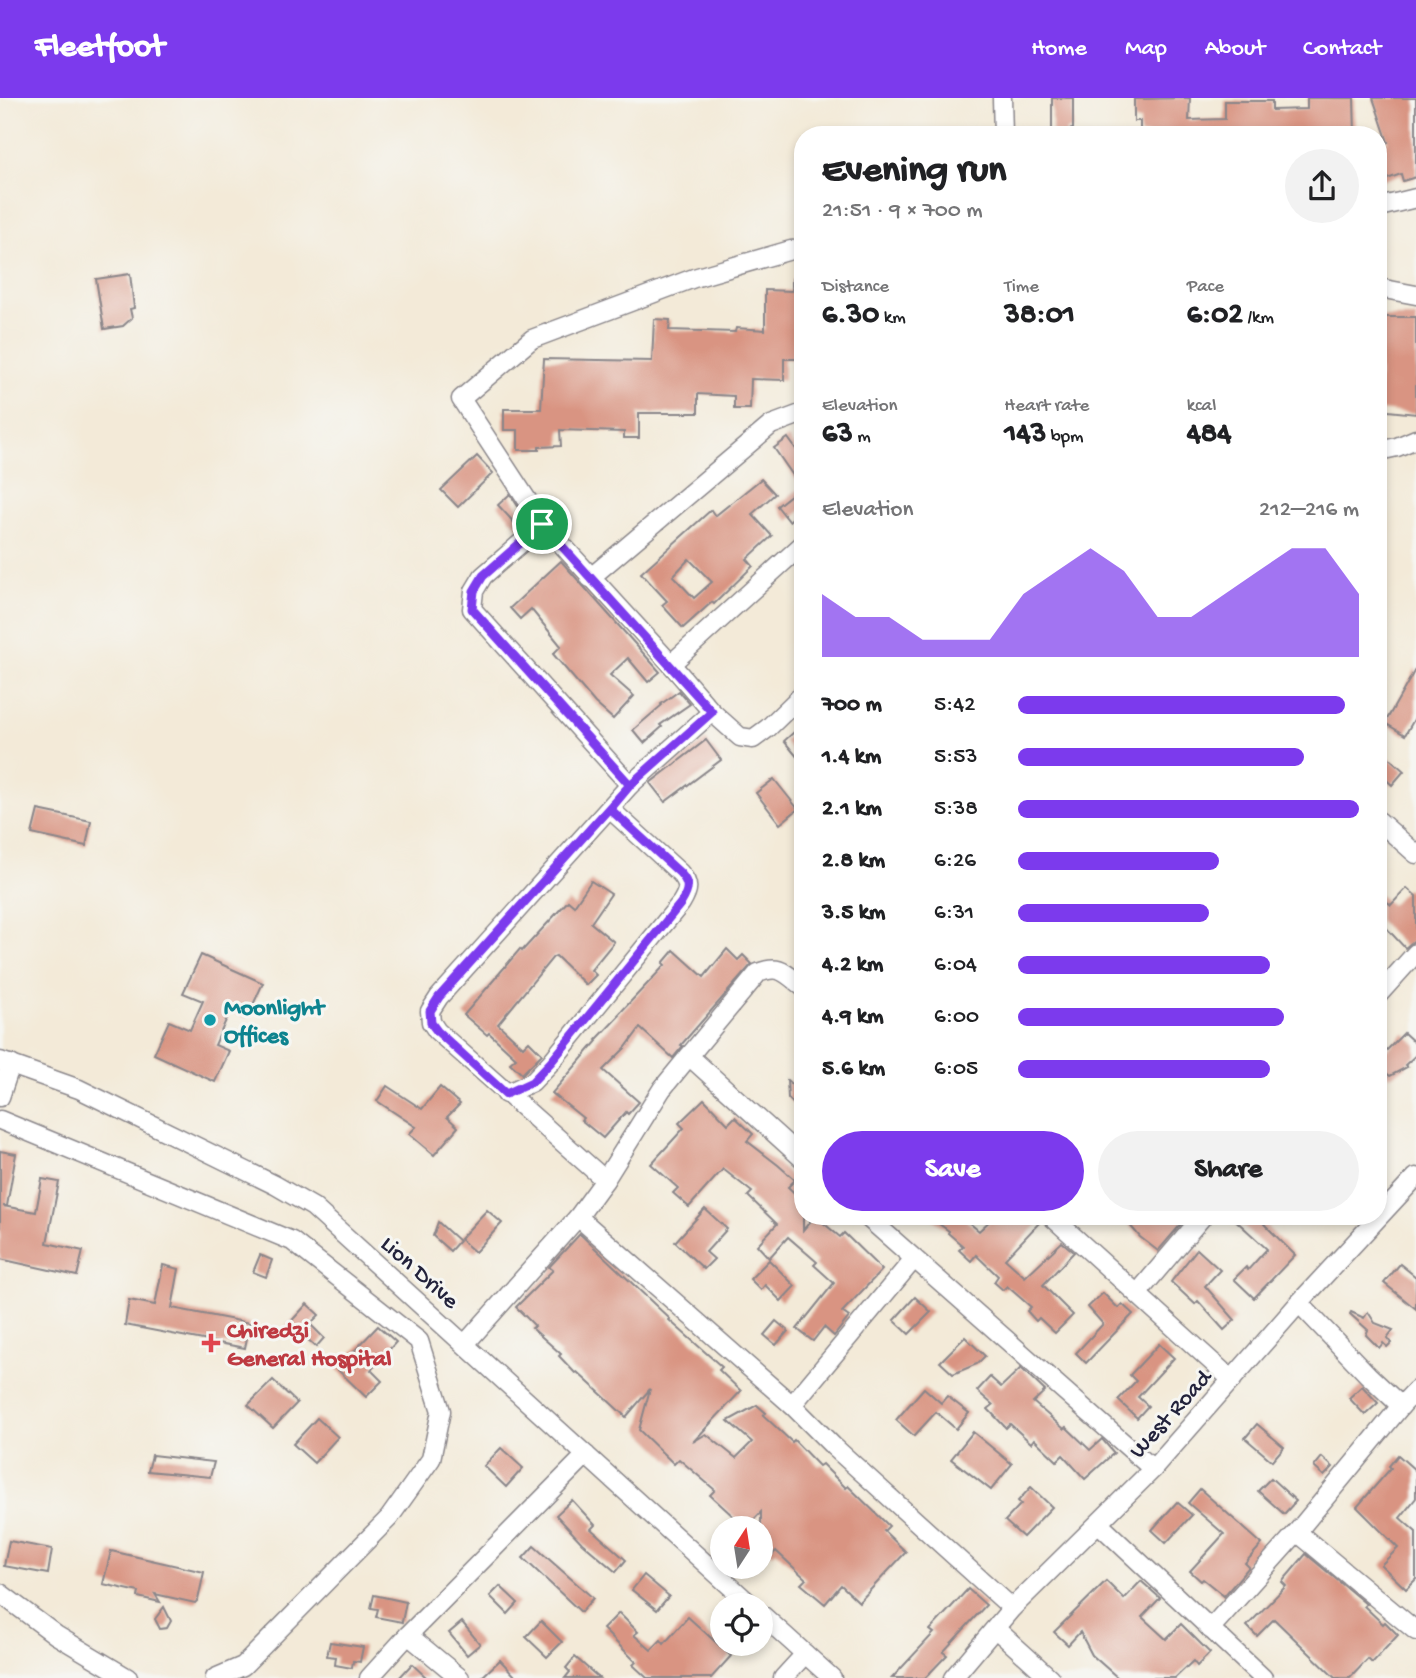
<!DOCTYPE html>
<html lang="en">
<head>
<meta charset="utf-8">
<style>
  :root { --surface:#fff; --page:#f2f2f2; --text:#202124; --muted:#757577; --accent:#7c3aed }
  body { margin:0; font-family:"Gochi Hand",sans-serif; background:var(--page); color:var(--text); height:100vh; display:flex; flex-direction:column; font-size:26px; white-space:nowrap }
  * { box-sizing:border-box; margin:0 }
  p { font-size:23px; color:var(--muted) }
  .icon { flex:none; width:38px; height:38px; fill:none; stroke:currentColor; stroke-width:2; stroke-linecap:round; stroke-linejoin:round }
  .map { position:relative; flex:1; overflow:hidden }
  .side { position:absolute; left:794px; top:28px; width:593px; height:1099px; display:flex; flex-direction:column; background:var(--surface); border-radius:28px; box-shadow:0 4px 10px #0003 }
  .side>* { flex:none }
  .needle { width:46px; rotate:12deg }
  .buttons { position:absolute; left:710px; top:1418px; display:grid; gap:14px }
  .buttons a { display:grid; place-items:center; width:63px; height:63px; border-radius:50%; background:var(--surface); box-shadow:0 4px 10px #0003; font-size:35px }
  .pin { position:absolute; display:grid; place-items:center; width:60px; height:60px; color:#fff; margin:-30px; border:4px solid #fff; border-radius:50%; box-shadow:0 2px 7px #0007 }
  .round { display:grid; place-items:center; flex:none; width:74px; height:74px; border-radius:37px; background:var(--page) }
  .head { display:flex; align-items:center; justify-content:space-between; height:119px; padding:0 28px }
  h1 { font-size:38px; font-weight:700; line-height:52px }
  .figures { display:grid; grid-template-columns:repeat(3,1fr); gap:10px; height:119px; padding:7px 28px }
  .figures div { display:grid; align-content:center }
  .figures b { font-size:30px; font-weight:700 }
  .figures small { font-size:19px; font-weight:400 }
  .figures p { font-size:19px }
  .chart { height:196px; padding:14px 28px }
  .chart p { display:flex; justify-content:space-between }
  .chart svg { width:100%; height:126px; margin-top:7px; fill:var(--accent); opacity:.7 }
  .button { display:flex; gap:14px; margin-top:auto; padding:14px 28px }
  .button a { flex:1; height:80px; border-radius:42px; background:var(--accent); color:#fff; font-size:28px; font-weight:700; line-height:80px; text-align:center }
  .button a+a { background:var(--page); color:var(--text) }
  ul { padding:0 28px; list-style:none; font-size:23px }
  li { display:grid; grid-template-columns:112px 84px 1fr; align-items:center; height:52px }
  li i { height:18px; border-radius:9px; background:var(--accent) }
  header { display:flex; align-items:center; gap:42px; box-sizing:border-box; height:98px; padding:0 35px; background:var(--accent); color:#fff }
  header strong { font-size:33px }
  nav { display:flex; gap:38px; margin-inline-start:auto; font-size:24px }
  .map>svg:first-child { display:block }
</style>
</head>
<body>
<header>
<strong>Fleetfoot</strong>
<nav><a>Home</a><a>Map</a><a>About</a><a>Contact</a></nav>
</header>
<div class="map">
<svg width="1416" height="1580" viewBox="0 0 1416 1580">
  <rect width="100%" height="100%" fill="#f6f6f2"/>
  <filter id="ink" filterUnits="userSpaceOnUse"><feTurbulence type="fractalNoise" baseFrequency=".0143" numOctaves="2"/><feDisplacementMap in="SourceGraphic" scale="14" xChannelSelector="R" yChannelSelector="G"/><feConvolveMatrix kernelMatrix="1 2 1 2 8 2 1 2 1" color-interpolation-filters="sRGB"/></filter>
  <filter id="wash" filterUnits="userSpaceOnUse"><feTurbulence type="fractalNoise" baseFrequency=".00686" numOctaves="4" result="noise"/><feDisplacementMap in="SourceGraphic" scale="28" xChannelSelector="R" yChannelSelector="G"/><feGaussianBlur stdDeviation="1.57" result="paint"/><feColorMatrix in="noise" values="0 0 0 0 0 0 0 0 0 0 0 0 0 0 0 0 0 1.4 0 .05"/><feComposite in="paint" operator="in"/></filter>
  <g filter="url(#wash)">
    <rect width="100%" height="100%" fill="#f3ead8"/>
    <g id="blocks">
      <g fill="#d99482" fill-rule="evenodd">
        <path d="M1052 0H1073V31L1066 32V37H1052Z"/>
        <path d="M1190 0 1189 22 1225 21V3H1272V12L1307 11V0H1354L1355 37H1140V23H1134V1Z"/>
        <path d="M1373 0H1416V79L1403 83 1401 76 1379 84V47L1388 44Z"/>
        <path d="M130 176 134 210 130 211 132 220 123 228 104 231 96 181Z"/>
        <path d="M792 181H803V261H784V282L751 281 750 311H734V298L698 296V315H639V340H624V334L560 332 561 348 539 349V352H518V332H504V311H541L544 261 652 263 654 221 670 222 669 232 735 234 736 230 765 232V192L792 193Z"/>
        <path d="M1379 219H1416V316L1379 312Z"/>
        <path d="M788 340 803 361V411L789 423 777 408 801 389 774 350Z"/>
        <path d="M477 358 493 375 458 409 441 392Z"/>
        <path d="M761 381 775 396 752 416 772 438 747 461 753 468 714 506 712 504 683 530 662 507 667 503 641 475 711 412 715 418ZM689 461 712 484 694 500 673 478Z"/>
        <path d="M510 396 528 424 520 431 498 407Z"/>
        <path d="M561 463 660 574 648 584 628 560 610 577 634 598 613 621 595 605 553 556 561 548 531 511 520 521 510 510Z"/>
        <path d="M1416 570V618L1405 637 1385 625Z"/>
        <path d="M679 593 690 606 660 627 662 629 644 645 633 632 662 607 661 606Z"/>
        <path d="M803 626V666L784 643Z"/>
        <path d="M706 642 721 662 665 704 650 685Z"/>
        <path d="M1379 651 1404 673 1392 687 1379 675Z"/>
        <path d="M774 681 798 711 780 726 756 695Z"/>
        <path d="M38 712 91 723 86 748 32 736Z"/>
        <path d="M591 783 611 796 591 825 614 844 591 872 596 877 586 887 556 858 553 859 498 926 523 949 529 943 542 956 522 976 510 965 516 960 489 935 487 937 464 917 520 851 522 853 568 803 574 808Z"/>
        <path d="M1407 790 1416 798V841L1405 850 1379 822V797L1391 807Z"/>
        <path d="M727 851 738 862 743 857 752 866 681 947 683 948 673 960 640 930 626 949 603 972 639 1004 628 1016 626 1014 603 1040 581 1022 583 1020 552 995 597 943 596 942 619 918 618 917 665 867 663 865 674 852 704 879Z"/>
        <path d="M201 857 263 885 247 920 230 913 215 947 229 953 215 984 154 956 169 923 190 932 203 903 183 895Z"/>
        <path d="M1404 935 1416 946V957L1405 967 1407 969 1390 978 1379 969V945L1387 952Z"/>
        <path d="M787 982 803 998V1016L788 1000Z"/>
        <path d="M387 988 422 1011 440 989 460 1006 447 1019 458 1029 434 1057 409 1036 416 1029 377 1003Z"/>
        <path d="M704 1001 728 1026 735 1019 753 1036 747 1043 778 1067 795 1082 788 1089 803 1103V1132L815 1118 840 1139 844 1135 882 1172 842 1214 849 1219 834 1238 824 1229 813 1243 797 1231 834 1185 814 1167 817 1164 788 1139 769 1160 757 1147 777 1126 748 1098 752 1094 723 1071 689 1109 673 1095 678 1090 651 1066 684 1030 679 1025Z"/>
        <path d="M0 1053 16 1056 7 1108H3L36 1114 42 1081 59 1084 47 1145 83 1153 77 1178 0 1161Z"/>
        <path d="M705 1111 727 1131 706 1154 714 1161 704 1171 675 1144Z"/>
        <path d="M487 1112 502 1125 475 1154 460 1141Z"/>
        <path d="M928 1118H961L979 1133 995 1118H1040L1041 1123 1005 1161 1025 1179 1062 1144 1074 1154 1043 1187 1073 1217 1055 1235 1039 1220 1036 1223 1027 1213 1031 1209 1007 1188 1003 1192 994 1184 998 1178 976 1157 971 1163 959 1152 963 1148 948 1135 949 1133Z"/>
        <path d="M1122 1118H1188L1158 1153 1140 1139Z"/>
        <path d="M1231 1118H1271L1264 1126 1295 1157 1254 1200 1234 1181 1246 1169 1248 1172 1267 1151Z"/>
        <path d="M438 1124 459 1143 450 1153 433 1138Z"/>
        <path d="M580 1136 670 1221 669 1222 722 1269 719 1272 741 1293 693 1344 706 1336 736 1360 752 1344 728 1323 757 1307 766 1315 763 1317 792 1344 794 1342 819 1368 822 1366 846 1390 848 1388 889 1428 884 1433 906 1454 859 1504 841 1487 825 1506 801 1486 806 1481 776 1453 773 1456 761 1444V1414L746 1430 710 1397 715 1392 679 1361 674 1366 639 1332 650 1291 626 1319 577 1274 575 1275 559 1258 561 1256 532 1230 535 1228 516 1209 553 1172 549 1169Z"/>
        <path d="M1197 1151 1220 1172 1205 1188 1235 1222 1224 1232 1198 1203 1195 1206 1171 1184Z"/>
        <path d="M260 1157 272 1162 266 1179 253 1174Z"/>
        <path d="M769 1162 795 1188 781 1203 765 1187 761 1192 750 1181Z"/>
        <path d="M1400 1166 1416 1179V1211L1384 1185Z"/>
        <path d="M163 1167 179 1171 172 1210 250 1225 245 1250 125 1227 129 1202 155 1207Z"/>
        <path d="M1103 1195 1118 1210 1122 1206 1133 1216 1086 1265 1076 1255 1103 1226 1088 1209Z"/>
        <path d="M915 1199 931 1214 909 1236 894 1222Z"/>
        <path d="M307 1206 319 1217 310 1226 324 1240 316 1249 302 1236 297 1241 285 1230Z"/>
        <path d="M1351 1214 1364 1220 1368 1214 1375 1225 1393 1232 1387 1240 1391 1245 1387 1249 1383 1245 1379 1250 1366 1237 1368 1232 1350 1216Z"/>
        <path d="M776 1223 788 1233 776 1247 764 1237Z"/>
        <path d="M378 1228 396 1244 371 1272 382 1283 366 1299 337 1271Z"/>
        <path d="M965 1239 985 1258 977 1266 953 1276 940 1264Z"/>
        <path d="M1159 1246 1174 1260 1138 1299 1148 1308 1137 1320 1118 1302 1136 1283 1130 1277Z"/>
        <path d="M1021 1270 1045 1293 1033 1304 1064 1331 1066 1329 1090 1352 1102 1341 1114 1355 1085 1381 1063 1357 1057 1363 1034 1341 1031 1345 1010 1326 1006 1330 988 1311 993 1307 977 1293 990 1279 1001 1289Z"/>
        <path d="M273 1282 297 1305 273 1330 248 1307Z"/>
        <path d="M1362 1288 1378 1305 1365 1317 1349 1300Z"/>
        <path d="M924 1290 941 1305 947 1298 969 1315 956 1331 936 1314 914 1338 896 1322Z"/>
        <path d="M317 1320 338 1339 314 1365 293 1346Z"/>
        <path d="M1257 1326 1284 1349 1272 1363 1245 1340Z"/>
        <path d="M973 1334 1012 1366 991 1392 951 1361Z"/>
        <path d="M501 1350 523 1370 506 1389 484 1368Z"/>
        <path d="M152 1357 214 1364 210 1379 148 1373Z"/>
        <path d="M1398 1357 1416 1373V1400L1400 1420 1416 1434V1481L1406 1491 1381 1467 1398 1450 1357 1409 1391 1370 1389 1368Z"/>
        <path d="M1322 1359 1333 1369 1324 1378 1314 1369Z"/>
        <path d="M1271 1380 1296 1403 1284 1416 1258 1393Z"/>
        <path d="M1031 1389 1052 1409 1023 1439 1005 1423 1021 1406 1018 1403Z"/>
        <path d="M1200 1391 1262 1446 1245 1465 1249 1469 1224 1498 1203 1481 1201 1483 1190 1473 1224 1436 1188 1405Z"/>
        <path d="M572 1402 595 1427 591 1431 626 1462 616 1474 582 1445 556 1417Z"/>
        <path d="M1177 1404 1192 1417 1166 1445 1152 1432Z"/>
        <path d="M9 1443 52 1451 48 1476 4 1468Z"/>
        <path d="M534 1448 593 1500 581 1514 523 1460Z"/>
        <path d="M111 1453 204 1474 198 1502 195 1505 155 1496 160 1504 138 1499 139 1494 103 1486Z"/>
        <path d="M1306 1456 1366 1506 1364 1508 1383 1526 1385 1524 1398 1537 1372 1565 1368 1561 1350 1580H1335L1274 1521 1257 1538 1247 1528 1286 1488 1282 1484Z"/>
        <path d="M644 1477 669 1498 657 1512 632 1492Z"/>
        <path d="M1106 1483 1124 1501 1141 1483 1160 1500 1142 1519 1166 1541 1181 1526 1210 1555 1197 1568 1193 1563 1175 1580H1118L1092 1557 1080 1534 1068 1547 1054 1534Z"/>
        <path d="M500 1488 518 1505 508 1516 490 1498Z"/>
        <path d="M968 1491 986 1507 943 1554 947 1557 925 1580H892L934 1535 930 1532Z"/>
        <path d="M374 1497 406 1504 402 1524 376 1519 378 1511 371 1510Z"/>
        <path d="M164 1509 171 1523 167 1530 160 1531 155 1521Z"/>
        <path d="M619 1515 638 1534 634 1537 651 1552 661 1542 664 1546 688 1519 731 1558 711 1580H647L633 1567 636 1564 603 1531Z"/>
        <path d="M541 1523 562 1544 547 1559 526 1539Z"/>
        <path d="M462 1524 480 1546 467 1557 449 1535Z"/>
        <path d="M330 1544 363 1549 360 1564 353 1563 352 1570 335 1567 336 1559 327 1558Z"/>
        <path d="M575 1559 599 1580H565L570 1574 566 1570Z"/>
        <path d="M500 1562 517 1580H481Z"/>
        <path d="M412 1566 427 1580H399Z"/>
      </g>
    </g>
  </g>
  <g filter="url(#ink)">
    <use href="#blocks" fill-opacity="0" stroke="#8a868a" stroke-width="2"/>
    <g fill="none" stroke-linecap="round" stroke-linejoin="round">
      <g stroke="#8a868a" stroke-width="21">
        <g id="minor">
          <path d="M1002 0 1003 37"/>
          <path d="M1379 109 1416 100"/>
          <path d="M803 151 791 152 694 180 532 241 461 301 543 426 671 566 712 614 740 639 753 641 768 630 803 596"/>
          <path d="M1379 190 1416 197"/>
          <path d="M1379 353 1397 349 1416 341"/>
          <path d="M543 426 483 478 474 493 472 511 630 687"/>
          <path d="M590 480 771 327 803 315"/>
          <path d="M671 566 803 446"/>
          <path d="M1379 723 1416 756"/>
          <path d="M803 889C785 875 780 866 758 875L689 958 803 1061"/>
          <path d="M1379 896 1416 855"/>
          <path d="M0 963 79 991 275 1087 313 1109 751 1507"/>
          <path d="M506 996 532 984 551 964 681 805C689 792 690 786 680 775L610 711"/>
          <path d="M0 999 11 966"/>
          <path d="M0 1022 292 1143 419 1243 441 1313 431 1361 389 1420 243 1568 215 1580"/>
          <path d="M605 1082 437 933 431 924 430 913 439 899 630 687 712 614"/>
          <path d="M866 1118 1153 1371"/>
          <path d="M1051 1118 1232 1282"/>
          <path d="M578 1119 792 1307"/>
          <path d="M913 1162 792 1307 833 1348 1012 1510"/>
          <path d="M1137 1196 1203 1118"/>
          <path d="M465 1246 578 1119 605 1082 662 991 689 958"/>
          <path d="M1401 1308 1416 1292"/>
          <path d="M1099 1426 1263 1580"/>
          <path d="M1297 1434 1416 1533"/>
          <path d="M0 1495 56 1537 128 1580"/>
          <path d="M761 1516 832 1580"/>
          <path d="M996 1531 1050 1580"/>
          <path d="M1210 1531 1297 1434 1401 1308 1368 1277 1299 1205"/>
          <path d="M408 1537 460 1580"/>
          <path d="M369 1580 408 1537 586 1357"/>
          <path d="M783 1580 805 1556"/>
          <path d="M953 1580 1012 1510 1153 1371 1299 1205 1416 1079"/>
        </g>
      </g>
      <use href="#minor" stroke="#fff" stroke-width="18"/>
    </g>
  </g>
  <g fill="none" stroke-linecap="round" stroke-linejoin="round" filter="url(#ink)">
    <g stroke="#fff" stroke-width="14">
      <path id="route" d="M542 426 483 478 474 493 472 511 630 687 439 899 430 913 431 925 437 933 506 996 532 984 551 964 681 805C689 792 690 786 680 775L610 711 630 687 712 614 542 426"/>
    </g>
    <use href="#route" stroke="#7c3aed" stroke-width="9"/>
  </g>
  <circle fill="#0f9aa8" stroke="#f6f6f2" stroke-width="2.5" cx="210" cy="922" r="7"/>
  <path fill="#e0444e" stroke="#f6f6f2" stroke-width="2.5" d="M207.5 1234.5h7v7h7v7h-7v7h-7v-7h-7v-7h7z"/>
  <g text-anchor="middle" stroke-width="6" stroke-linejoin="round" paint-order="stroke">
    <g font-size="24" font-weight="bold" fill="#0d838f" stroke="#f6f6f2" text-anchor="start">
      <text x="224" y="916">Moonlight<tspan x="224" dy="28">Offices</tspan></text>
    </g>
    <g font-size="24" fill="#22223b" stroke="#f6f6f2">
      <text transform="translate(421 1173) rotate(42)" y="8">Lion Drive</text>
      <text transform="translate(1169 1315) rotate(-48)" y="8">West Road</text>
    </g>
    <g font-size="24" font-weight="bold" fill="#be3a42" stroke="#f6f6f2" text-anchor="start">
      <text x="227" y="1239">Chiredzi<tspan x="227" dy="28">General Hospital</tspan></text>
    </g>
  </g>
</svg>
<div class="buttons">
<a><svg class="needle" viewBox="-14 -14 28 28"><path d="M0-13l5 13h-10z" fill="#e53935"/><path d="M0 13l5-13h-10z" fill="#757577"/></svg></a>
<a><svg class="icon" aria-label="locate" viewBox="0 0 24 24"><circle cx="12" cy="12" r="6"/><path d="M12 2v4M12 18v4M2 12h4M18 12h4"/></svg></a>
</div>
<div class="pin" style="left:542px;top:426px;background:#1e9e55"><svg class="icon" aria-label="arrive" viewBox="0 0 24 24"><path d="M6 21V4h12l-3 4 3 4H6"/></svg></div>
<section class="side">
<div class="head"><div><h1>Evening run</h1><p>21:51 · 9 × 700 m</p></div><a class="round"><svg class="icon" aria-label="share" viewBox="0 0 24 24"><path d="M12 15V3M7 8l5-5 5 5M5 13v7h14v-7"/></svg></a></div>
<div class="figures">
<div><p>Distance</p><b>6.30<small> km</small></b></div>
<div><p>Time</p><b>38:01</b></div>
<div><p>Pace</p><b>6:02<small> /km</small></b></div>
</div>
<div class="figures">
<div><p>Elevation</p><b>63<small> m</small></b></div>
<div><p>Heart rate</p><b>143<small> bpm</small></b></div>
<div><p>kcal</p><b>484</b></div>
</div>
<div class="chart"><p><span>Elevation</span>212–216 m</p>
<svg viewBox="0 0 160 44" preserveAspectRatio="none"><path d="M0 44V22L10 30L20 30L30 38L40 38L50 38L60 22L70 14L80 6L90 14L100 30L110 30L120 22L130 14L140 6L150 6L160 22V44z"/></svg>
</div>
<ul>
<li><b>700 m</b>5:42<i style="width:96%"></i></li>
<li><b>1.4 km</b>5:53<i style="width:84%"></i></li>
<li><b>2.1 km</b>5:38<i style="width:100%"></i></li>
<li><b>2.8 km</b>6:26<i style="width:59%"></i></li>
<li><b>3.5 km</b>6:31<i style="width:56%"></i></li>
<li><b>4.2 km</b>6:04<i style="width:74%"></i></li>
<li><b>4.9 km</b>6:00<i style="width:78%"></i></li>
<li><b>5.6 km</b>6:05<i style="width:74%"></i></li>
</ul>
<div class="button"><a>Save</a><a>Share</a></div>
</section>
</div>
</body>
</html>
